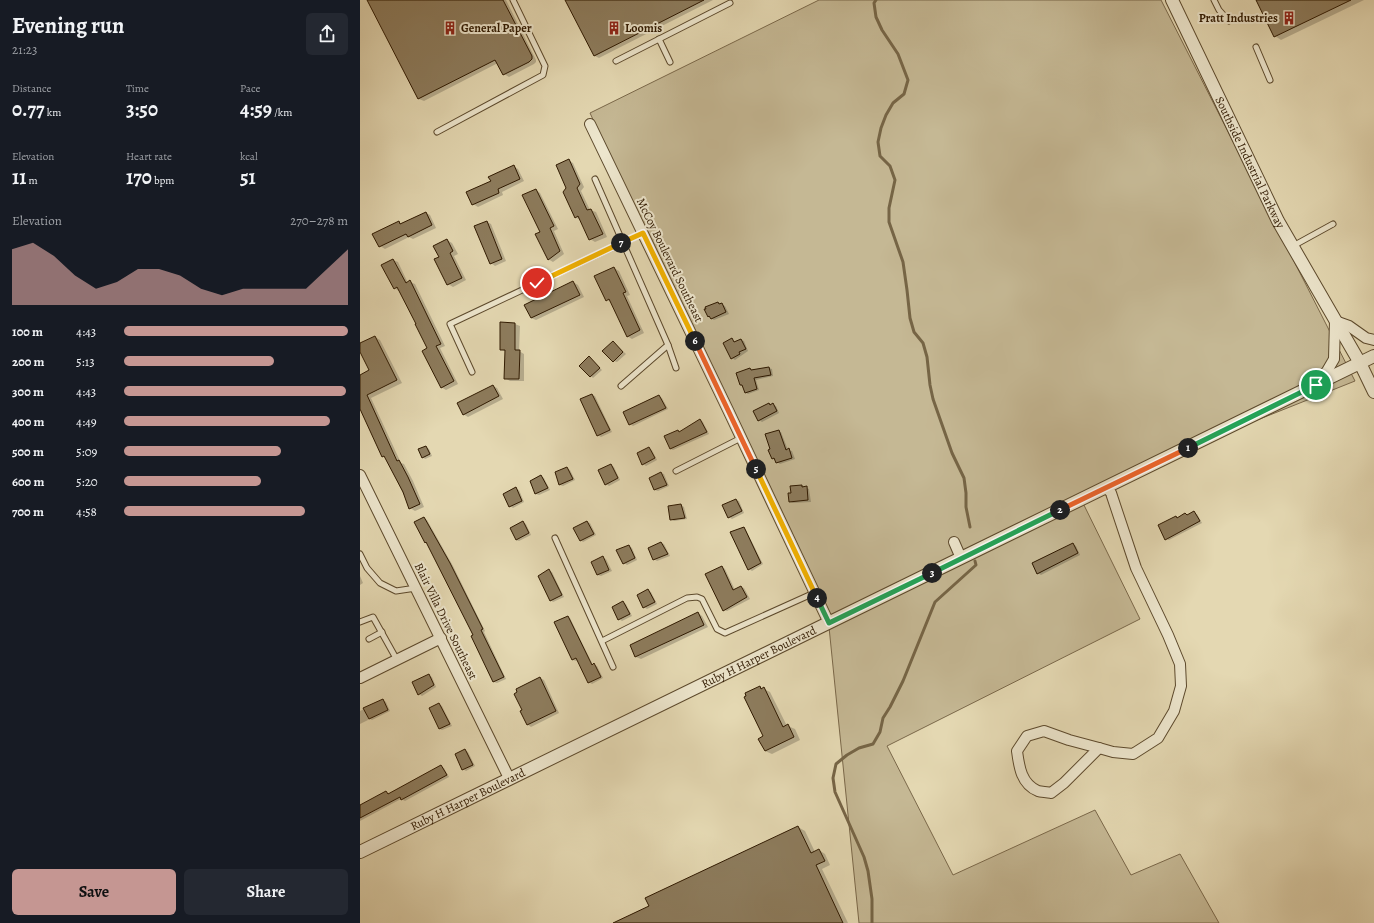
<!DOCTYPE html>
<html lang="en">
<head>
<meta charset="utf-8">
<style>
  :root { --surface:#171b24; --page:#242831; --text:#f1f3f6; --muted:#9ea1a6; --accent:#c59692 }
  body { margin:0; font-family:Alegreya,serif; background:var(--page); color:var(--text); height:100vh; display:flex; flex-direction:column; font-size:15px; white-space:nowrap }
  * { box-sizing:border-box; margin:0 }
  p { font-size:13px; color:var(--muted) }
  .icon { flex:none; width:22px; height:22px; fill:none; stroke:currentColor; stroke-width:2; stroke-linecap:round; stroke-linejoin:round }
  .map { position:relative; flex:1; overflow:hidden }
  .drawer { display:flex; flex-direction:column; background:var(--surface); width:360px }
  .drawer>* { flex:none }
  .pin { position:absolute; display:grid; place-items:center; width:34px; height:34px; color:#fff; margin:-17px; border:2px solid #fff; border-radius:50%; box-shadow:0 1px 4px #0007 }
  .km { position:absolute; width:20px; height:20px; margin:-10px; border-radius:50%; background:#222; color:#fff; font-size:11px; line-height:20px; text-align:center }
  .round { display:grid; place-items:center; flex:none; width:42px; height:42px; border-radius:6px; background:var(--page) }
  .head { display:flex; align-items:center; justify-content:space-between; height:68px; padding:0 12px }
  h1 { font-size:22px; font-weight:700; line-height:30px }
  .stats { display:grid; grid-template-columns:repeat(3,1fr); gap:6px; height:68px; padding:4px 12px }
  .stats div { display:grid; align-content:center }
  .stats b { font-size:20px; font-weight:700 }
  .stats small { font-size:11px; font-weight:400 }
  .stats p { font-size:11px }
  .chart { height:112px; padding:8px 12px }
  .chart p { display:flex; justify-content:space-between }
  .chart svg { width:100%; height:72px; margin-top:4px; fill:var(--accent); opacity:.7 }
  .primary-button { display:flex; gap:8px; margin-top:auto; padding:8px 12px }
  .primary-button a { flex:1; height:46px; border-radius:6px; background:var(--accent); color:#111; font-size:16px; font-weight:700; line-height:46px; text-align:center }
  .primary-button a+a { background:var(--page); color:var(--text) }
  ul { padding:0 12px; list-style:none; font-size:13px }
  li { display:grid; grid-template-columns:64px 48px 1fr; align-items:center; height:30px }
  li i { height:10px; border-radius:5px; background:var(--accent) }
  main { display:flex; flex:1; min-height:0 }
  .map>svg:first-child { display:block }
</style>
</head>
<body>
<main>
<section class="drawer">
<div class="head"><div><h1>Evening run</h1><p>21:23</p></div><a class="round"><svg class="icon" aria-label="share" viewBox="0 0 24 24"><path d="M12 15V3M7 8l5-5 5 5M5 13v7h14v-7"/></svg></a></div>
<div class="stats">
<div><p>Distance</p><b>0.77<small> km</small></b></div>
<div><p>Time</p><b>3:50</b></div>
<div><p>Pace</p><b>4:59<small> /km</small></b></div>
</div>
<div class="stats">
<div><p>Elevation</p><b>11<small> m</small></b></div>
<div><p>Heart rate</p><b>170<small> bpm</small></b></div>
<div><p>kcal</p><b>51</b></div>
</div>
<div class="chart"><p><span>Elevation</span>270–278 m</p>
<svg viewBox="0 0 160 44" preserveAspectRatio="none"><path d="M0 44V10L10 6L20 14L30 26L40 34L50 30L60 22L70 22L80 26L90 34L100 38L110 34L120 34L130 34L140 34L150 22L160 10V44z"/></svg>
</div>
<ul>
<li><b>100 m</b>4:43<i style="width:100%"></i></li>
<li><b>200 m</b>5:13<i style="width:67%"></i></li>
<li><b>300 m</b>4:43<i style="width:99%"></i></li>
<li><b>400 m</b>4:49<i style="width:92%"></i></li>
<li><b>500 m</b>5:09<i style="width:70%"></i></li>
<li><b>600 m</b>5:20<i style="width:61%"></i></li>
<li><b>700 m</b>4:58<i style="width:81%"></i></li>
</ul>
<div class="primary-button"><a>Save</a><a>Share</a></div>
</section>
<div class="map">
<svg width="1014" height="923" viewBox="0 0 1014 923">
  <rect width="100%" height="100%" fill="#e4d8b2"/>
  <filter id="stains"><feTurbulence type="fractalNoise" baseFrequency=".005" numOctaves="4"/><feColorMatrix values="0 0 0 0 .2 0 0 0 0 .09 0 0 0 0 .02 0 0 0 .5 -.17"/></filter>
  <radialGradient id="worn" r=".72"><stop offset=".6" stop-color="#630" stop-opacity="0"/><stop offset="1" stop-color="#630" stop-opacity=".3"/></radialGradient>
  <path fill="#c5b894" stroke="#7a684a" d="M459 0H801L995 381 827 448 721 499 780 619 527 746 593 875 735 810 771 875 820 854 859 923H499L469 627 337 346 230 113Z"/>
  <g fill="#0003">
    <path d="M8 0H146L176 60V62L174 64 149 77 144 74 138 63 64 101 59 99Z"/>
    <path d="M206 0H353L239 58 235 56Z"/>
    <path d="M897 0H1004L921 40 915 36Z"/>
    <path d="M208 160 213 163 224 187 221 191 230 210 236 212 247 237 235 242 230 239 220 220 215 217 207 188Z"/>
    <path d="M153 166 158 169 164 181 142 192 143 195 118 207 113 204 132 181Z"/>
    <path d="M176 190 180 193 198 229 194 231 204 254 193 262 188 259 181 232Z"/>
    <path d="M66 213 70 215 76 228 53 239 49 237 25 249 20 246 38 222 42 224Z"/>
    <path d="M127 222 131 224 146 261 135 266 131 263Z"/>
    <path d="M87 240 92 243 98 254 94 256 106 280 93 287 88 284 80 257Z"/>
    <path d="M33 260 38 262 48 283 50 282 55 284 85 346 80 348 98 384 86 390 81 387 68 349 57 324 39 291 34 288Z"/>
    <path d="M254 268 259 271 270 295 267 296 284 333 272 339 267 336 252 303 247 300Z"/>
    <path d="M213 282 218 285 224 297 176 320 171 318Z"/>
    <path d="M358 303 365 306 369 314 354 320 348 316Z"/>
    <path d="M141 323 155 324 160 326 159 351 164 354V381H150L145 378 146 352 141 349Z"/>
    <path d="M15 337 20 340 42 383 11 398 41 463 44 464 53 481 64 507 55 511 50 508 26 458 23 456 0 407V376L11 371 0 350V344Z"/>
    <path d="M372 340 375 343 381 340 384 341 388 351 375 360 372 358Z"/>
    <path d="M253 342 266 354 257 362 254 361Z"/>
    <path d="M229 358 242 370 233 378 231 376Z"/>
    <path d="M409 368 412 369 413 376 396 380 399 390 388 394 385 392 383 386 380 385 390 369 392 371Z"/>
    <path d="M133 386 137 388 143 399 108 417 103 414Z"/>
    <path d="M232 395 235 396 252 432 241 437 238 435 221 400Z"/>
    <path d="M299 396 302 398 308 409 273 426 270 424Z"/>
    <path d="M409 404 416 406 419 413 402 422 399 420Z"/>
    <path d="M341 420 343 422 349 434 313 450 311 449 305 437 320 433Z"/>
    <path d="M418 431 421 432 428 450 432 451 435 459 420 464 412 458Z"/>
    <path d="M66 447 69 449 72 456 65 459 63 457Z"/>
    <path d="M289 448 292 450 297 460 286 466 283 464Z"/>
    <path d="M251 465 254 467 260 480 249 486 246 484 239 471Z"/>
    <path d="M207 468 210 470 215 480 203 486 200 485 197 473Z"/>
    <path d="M301 473 304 474 309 486 298 491 295 490Z"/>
    <path d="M181 476 184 478 190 490 179 495 176 494 171 481Z"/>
    <path d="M442 486 449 489 451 502 433 503 430 502 432 494Z"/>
    <path d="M156 489 159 490 164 502 153 508 150 506Z"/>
    <path d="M376 500 379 501 384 513 372 519 369 517Z"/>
    <path d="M321 505 324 507 327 519 314 521 311 519Z"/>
    <path d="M834 513 837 514 842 523 809 540 806 539 816 517 818 518 828 516Z"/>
    <path d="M64 518 67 520 93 566 125 631 124 632 146 679 137 683 134 682 114 636 68 543 65 542Z"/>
    <path d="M163 522 166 524 171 535 159 541 156 540Z"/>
    <path d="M227 522 230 523 236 535 223 542 221 540Z"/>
    <path d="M384 528 386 530 403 564 392 571 389 569Z"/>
    <path d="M301 543 304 544 310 556 297 561 294 559Z"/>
    <path d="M713 544 716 546 720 555 681 575 678 573Z"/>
    <path d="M269 546 272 548 277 560 267 565 264 563Z"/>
    <path d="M243 558 246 559 252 571 241 576 238 575Z"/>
    <path d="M362 567 365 569 375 590 381 587 384 588 390 599 367 611 364 610Z"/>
    <path d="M189 571 192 572 204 597 193 602 191 600Z"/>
    <path d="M0 576 3 583 0 585Z"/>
    <path d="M288 590 291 592 297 604 287 609 284 607Z"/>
    <path d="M263 602 266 604 272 616 262 621 259 619Z"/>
    <path d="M338 613 342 616 348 627 281 659 276 657 271 646Z"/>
    <path d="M208 617 210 618 233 665 237 666 243 678 232 684 229 682 218 660 216 661 213 660 195 623Z"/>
    <path d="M69 676 72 677 76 687 62 696 59 694Z"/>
    <path d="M180 678 184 680 199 713 171 727 167 724 159 693Z"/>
    <path d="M400 687 410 692 427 726H428L435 729 440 740 412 754 405 751Z"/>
    <path d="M23 700 26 702 30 711 12 720 10 719 0 724V711Z"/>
    <path d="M79 704 82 706 92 726 82 730 80 729Z"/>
    <path d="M105 750 108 752 115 766 106 771 103 769Z"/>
    <path d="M81 766 84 768 89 777 45 801 41 799 0 821V806L26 792 30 794Z"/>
    <path d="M438 827 445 831 455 852 459 850 465 854 470 865 462 869 488 923H255L290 907Z"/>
  </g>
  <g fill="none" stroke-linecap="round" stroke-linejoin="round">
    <g stroke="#766546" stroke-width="3">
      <path d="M516 0 514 3 516 17 522 30 538 54 548 80 544 94 533 103 526 115 521 128 518 142 520 156 530 166 535 180 529 208V222L543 262 547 290 550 318 554 332 563 343 567 357 570 385 573 399 592 453 604 478 606 493V507L610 527"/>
      <path d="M512 923V899L508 871 504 857 475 792 473 778 476 764 487 755 499 748 513 744 520 732 523 718 530 707 543 681 575 602 616 565 615 561"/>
    </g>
  </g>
  <g fill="#8d7c5d" stroke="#2f1900">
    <path d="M7 0H143L172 56V59L169 62 143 75 135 60 58 99Z"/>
    <path d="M205 0H344L234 56Z"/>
    <path d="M896 0H991L914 37Z"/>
    <path d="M209 159 220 184 217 188 227 210 231 209 243 234 229 240 218 216 215 218 203 192 206 188 196 165Z"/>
    <path d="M154 165 160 179 138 189 139 193 112 205 106 192 131 181 128 177Z"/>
    <path d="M176 189 194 226 190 228 200 251 188 260 175 234 180 232 162 195Z"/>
    <path d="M66 212 72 225 48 237 46 234 19 247 12 234 39 221 40 224Z"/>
    <path d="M127 221 142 259 130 264 114 226Z"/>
    <path d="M87 239 93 251 90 253 102 278 87 285 74 259 79 257 73 246Z"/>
    <path d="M33 259 46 283 50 280 81 344 76 346 94 381 81 388 62 351 67 348 55 324H56L37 287 34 289 21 265Z"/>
    <path d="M254 267 266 292 263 293 280 330 267 337 249 299 246 301 234 276Z"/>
    <path d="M213 281 220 295 171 318 164 305Z"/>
    <path d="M358 302 359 304 362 303 366 312 351 319 349 316 348 317 344 309H346L345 307Z"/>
    <path d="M140 322 155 323V350H160L159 379H144L145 350H140Z"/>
    <path d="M15 336 37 380 7 395 37 461 39 460 48 477 60 504 49 509 43 492 24 456 22 457 0 409V375L9 370 0 352V343Z"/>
    <path d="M372 338 374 342 381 339 386 349 379 352 380 354 371 359 363 343Z"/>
    <path d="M253 341 263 352 253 362 242 351Z"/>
    <path d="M229 356 240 368 230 377 219 366Z"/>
    <path d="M409 367 411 375 394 378 397 389 385 393 382 385H380L376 373 390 368 391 370Z"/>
    <path d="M133 385 139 396 103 415 97 403Z"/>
    <path d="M232 394 250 430 237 436 220 399Z"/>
    <path d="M299 395 306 408 269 425 263 412Z"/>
    <path d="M409 403 410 405 413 403 417 411 398 421 393 411Z"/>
    <path d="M340 419 347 432 310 449 304 436 318 430 319 432Z"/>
    <path d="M419 430 426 450 429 448 432 458 416 463 414 458 412 459 408 450 410 449 405 434Z"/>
    <path d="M66 446 70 454 62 458 58 449Z"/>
    <path d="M289 447 295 458 282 465 277 453Z"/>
    <path d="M251 464 258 478 245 485 238 470Z"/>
    <path d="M207 467 213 479 199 485 195 472Z"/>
    <path d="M301 472 307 485 294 490 289 478Z"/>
    <path d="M181 475 188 488 175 494 170 481Z"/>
    <path d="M442 485V487L447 486 448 500 429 502 428 493H431L430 486Z"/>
    <path d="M156 487 162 501 149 507 143 494Z"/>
    <path d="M376 499 382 511 368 518 362 505Z"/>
    <path d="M321 504 325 518 310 520 308 506Z"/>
    <path d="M834 511 840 521 805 540 798 525 816 516 817 518 825 513 827 515Z"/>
    <path d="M64 517 90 563 123 629 121 630 144 677 133 682 111 636 113 635 111 631 66 542 65 543 54 522Z"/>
    <path d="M163 521 169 533 156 540 150 528Z"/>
    <path d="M227 521 234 534 220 541 213 528Z"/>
    <path d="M384 527 401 563 388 570 370 532Z"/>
    <path d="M301 542 308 554 293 560 288 548Z"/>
    <path d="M713 543 718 553 677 574 672 563Z"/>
    <path d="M269 545 275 558 263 564 256 550Z"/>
    <path d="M243 556 249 570 237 575 231 562Z"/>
    <path d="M362 566 373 590 381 586 387 597 363 611 345 574Z"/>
    <path d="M189 569 202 595 190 601 178 576Z"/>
    <path d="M288 589 295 602 283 608 277 595Z"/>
    <path d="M263 601 270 614 258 620 252 607Z"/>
    <path d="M338 612 344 625 275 657 270 645Z"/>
    <path d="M208 616 232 665 234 663 241 677 228 683 216 658 212 660 194 622Z"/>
    <path d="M69 674 74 685 58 695 52 682Z"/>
    <path d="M180 677 196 711 167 725 160 711 162 710 154 694 157 692 156 689Z"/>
    <path d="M400 686 401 689 404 687 423 727 428 724 434 737 405 751 398 739 403 736 384 697 386 696 385 693Z"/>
    <path d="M23 699 28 710 9 719 3 708Z"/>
    <path d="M79 703 90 724 79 729 69 708Z"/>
    <path d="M105 749 113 765 102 770 95 754Z"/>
    <path d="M81 765 87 775 41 800 40 797 0 818V805L26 791 28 794Z"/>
    <path d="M438 826 451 853 459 849 465 861 456 865 483 923H253L289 906 285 898Z"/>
  </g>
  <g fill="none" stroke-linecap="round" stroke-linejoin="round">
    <g stroke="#5c492c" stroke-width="7">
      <g id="service">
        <path d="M854 0 859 10 869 21"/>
        <path d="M299 39 310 62"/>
        <path d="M896 47 910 80"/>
        <path d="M256 61 370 3"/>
        <path d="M77 132 183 75 185 66 153 0"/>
        <path d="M235 179 308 345 316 368"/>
        <path d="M933 246 973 224"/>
        <path d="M112 372 90 324 283 233"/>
        <path d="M261 386 308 345"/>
        <path d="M316 471 381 438"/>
        <path d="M195 538 253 667"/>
        <path d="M0 554 7 568 20 583 36 591 56 588"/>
        <path d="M0 622 13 617 37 660"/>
        <path d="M9 639 22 632"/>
        <path d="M242 641 327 598 337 597 342 599 357 629 365 633 454 593"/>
      </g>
    </g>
    <g stroke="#5c492c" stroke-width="12">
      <g id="minor">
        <path d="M230 124 368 410 469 623"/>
        <path d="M957 383 967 371 974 359 975 321 989 326 1006 338 1014 340"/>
        <path d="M0 475 149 778"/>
        <path d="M594 542 601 558"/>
        <path d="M0 678 81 638"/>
        <path d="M684 731 709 740 739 748 704 783 691 793C687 792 681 792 678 791 661 784 659 766 657 751L667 736Z"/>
        <path d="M739 748 753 752 773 754 798 738 814 711 821 686 820 664 808 635 776 568 751 493 747 488"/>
      </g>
    </g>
    <g stroke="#5c492c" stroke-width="14">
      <g id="tertiary">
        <path id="s1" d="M812 0 918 221 1000 363 1014 392"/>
        <path id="s2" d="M0 852 1014 356"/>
      </g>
    </g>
    <use href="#service" stroke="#ede6cd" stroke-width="5"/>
    <use href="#minor" stroke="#ede6cd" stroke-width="10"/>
    <use href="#tertiary" stroke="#ede6cd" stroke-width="12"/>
  </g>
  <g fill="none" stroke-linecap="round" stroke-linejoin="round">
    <g stroke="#fff" stroke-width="8">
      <path id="split-1" d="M828 448 956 385"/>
    </g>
    <g stroke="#fff" stroke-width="8">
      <path id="split-2" d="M700 510 828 448"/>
    </g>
    <g stroke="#fff" stroke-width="8">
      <path id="split-3" d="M572 573 700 510"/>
    </g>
    <g stroke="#fff" stroke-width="8">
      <path id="split-4" d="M457 598 469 623 572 573"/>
    </g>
    <g stroke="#fff" stroke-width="8">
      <path id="split-5" d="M396 469 457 598"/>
    </g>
    <g stroke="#fff" stroke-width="8">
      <path id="split-6" d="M335 341 396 469"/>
    </g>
    <g stroke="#fff" stroke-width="8">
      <path id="split-7" d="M261 243 283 233 335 341"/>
    </g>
    <g stroke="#fff" stroke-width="8">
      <path id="split-8" d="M177 283 261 243"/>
    </g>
    <use href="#split-1" stroke="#22a559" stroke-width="5"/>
    <use href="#split-2" stroke="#f0652b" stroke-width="5"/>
    <use href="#split-3" stroke="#22a559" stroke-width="5"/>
    <use href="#split-4" stroke="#22a559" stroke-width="5"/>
    <use href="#split-5" stroke="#f5b400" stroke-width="5"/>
    <use href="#split-6" stroke="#f0652b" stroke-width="5"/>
    <use href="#split-7" stroke="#f5b400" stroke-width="5"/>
    <use href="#split-8" stroke="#f5b400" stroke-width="5"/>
  </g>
  <defs>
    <g id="building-bare" transform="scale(1.08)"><path d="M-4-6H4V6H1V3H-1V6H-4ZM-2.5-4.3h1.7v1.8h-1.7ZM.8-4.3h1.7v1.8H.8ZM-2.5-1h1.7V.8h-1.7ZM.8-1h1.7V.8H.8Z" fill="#8f2418" stroke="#ede6cd" stroke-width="2.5" paint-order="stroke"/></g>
  </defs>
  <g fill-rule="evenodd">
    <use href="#building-bare" x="929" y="18"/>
    <use href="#building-bare" x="90" y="28"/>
    <use href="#building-bare" x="254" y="28"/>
  </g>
  <g text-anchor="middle" stroke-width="4" stroke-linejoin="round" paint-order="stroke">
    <g font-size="12" font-weight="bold" fill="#2f1900" stroke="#ede6cd" text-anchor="start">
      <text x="918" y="22" text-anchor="end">Pratt Industries</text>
      <text x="101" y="32">General Paper</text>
      <text x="265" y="32">Loomis</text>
    </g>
    <g font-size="12" fill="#2f1900" stroke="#ede6cd">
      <text dy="4" stroke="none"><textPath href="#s1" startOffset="180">Southside Industrial Parkway</textPath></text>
      <text transform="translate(310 260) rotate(64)" y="4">McCoy Boulevard Southeast</text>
      <text transform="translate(86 621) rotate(64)" y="4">Blair Villa Drive Southeast</text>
      <text dy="4" stroke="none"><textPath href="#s2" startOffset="444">Ruby H Harper Boulevard</textPath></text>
      <text dy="4" stroke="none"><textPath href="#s2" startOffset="120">Ruby H Harper Boulevard</textPath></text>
    </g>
  </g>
  <rect width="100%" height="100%" filter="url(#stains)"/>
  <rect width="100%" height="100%" fill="url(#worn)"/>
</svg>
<div class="pin" style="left:956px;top:385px;background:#1e9e55"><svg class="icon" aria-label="arrive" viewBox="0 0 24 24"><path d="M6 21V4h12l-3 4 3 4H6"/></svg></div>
<div class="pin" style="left:177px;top:283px;background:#d93025"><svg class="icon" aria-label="check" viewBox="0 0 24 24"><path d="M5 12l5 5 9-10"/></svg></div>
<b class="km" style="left:828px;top:448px">1</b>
<b class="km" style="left:700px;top:510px">2</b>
<b class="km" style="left:572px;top:573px">3</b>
<b class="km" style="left:457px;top:598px">4</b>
<b class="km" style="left:396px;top:469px">5</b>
<b class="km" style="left:335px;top:341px">6</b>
<b class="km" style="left:261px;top:243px">7</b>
</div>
</main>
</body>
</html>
